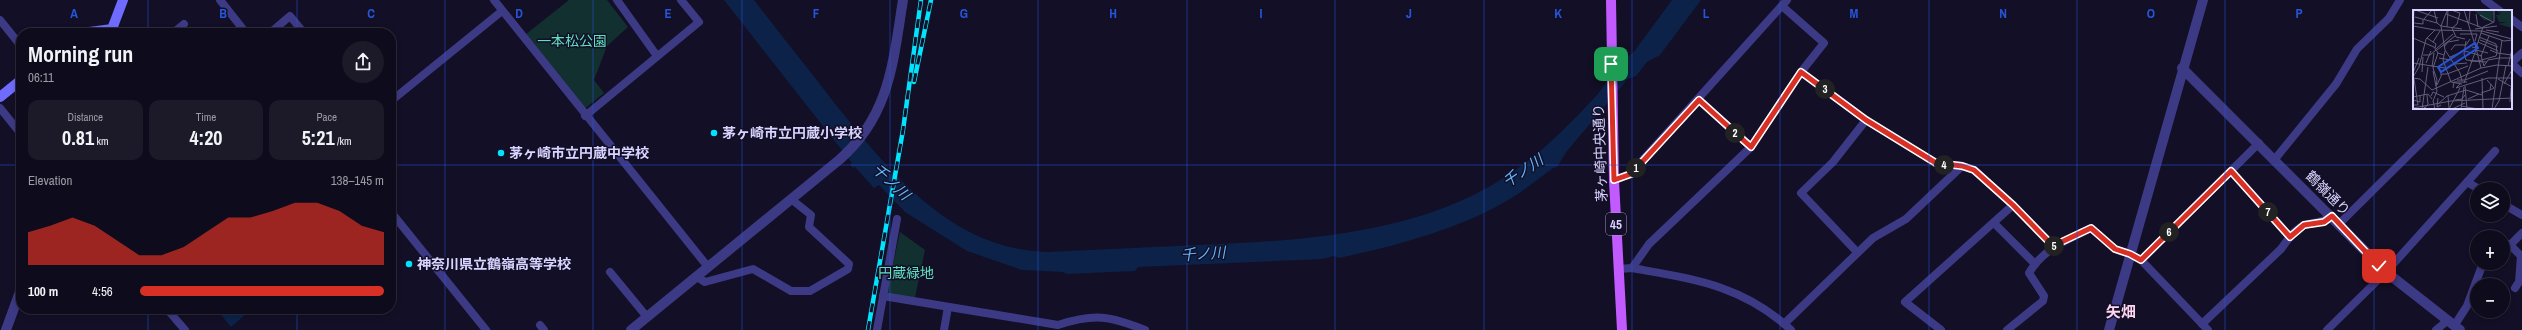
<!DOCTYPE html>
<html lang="en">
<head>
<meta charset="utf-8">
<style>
  :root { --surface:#0e0b1c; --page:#1c1929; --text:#f1f3f6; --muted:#9b9ba3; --line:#2e2b3b; --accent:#d93025 }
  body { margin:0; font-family:"Archivo Narrow","Noto Sans JP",sans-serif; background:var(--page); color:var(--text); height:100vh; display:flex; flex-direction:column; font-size:15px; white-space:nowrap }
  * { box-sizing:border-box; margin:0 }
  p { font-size:13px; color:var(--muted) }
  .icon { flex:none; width:22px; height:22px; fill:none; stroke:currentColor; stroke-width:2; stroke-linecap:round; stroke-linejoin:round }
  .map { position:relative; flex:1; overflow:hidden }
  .side { position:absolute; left:16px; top:28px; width:380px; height:286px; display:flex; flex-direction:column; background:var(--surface); border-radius:16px; box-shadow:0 2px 6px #0003,0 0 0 1px var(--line) }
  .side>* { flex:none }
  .controls { position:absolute; left:2470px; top:182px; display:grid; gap:8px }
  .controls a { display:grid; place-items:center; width:40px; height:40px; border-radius:50%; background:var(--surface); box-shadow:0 2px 6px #0003,0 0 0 1px var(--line); font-size:20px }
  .pin { position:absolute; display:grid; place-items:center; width:34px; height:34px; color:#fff; margin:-17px; border-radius:8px; box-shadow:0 2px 6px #0006 }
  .km { position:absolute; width:20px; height:20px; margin:-10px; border-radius:50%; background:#222; color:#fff; font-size:11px; line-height:20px; text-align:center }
  .round { display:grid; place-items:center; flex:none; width:42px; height:42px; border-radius:21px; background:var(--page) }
  .overview { display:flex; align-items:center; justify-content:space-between; height:68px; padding:0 12px }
  h1 { font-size:22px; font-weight:700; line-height:30px }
  .metrics { display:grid; grid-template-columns:repeat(3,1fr); gap:6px; height:68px; padding:4px 12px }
  .metrics div { display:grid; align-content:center; border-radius:10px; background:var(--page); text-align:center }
  .metrics b { font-size:20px; font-weight:700 }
  .metrics small { font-size:11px; font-weight:400 }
  .metrics p { font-size:11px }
  .chart { height:112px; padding:8px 12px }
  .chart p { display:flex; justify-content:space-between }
  .chart svg { width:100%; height:72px; margin-top:4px; fill:var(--accent); opacity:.7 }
  ul { padding:0 12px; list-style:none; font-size:13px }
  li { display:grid; grid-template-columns:64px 48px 1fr; align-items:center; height:30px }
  li i { height:10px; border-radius:5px; background:var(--accent) }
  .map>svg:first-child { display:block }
</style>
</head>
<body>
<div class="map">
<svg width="2522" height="330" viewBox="0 0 2522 330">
  <rect width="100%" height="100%" fill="#130f26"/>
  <g fill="#12302f">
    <path d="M569 0H607L628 27 607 46 594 80 604 93 583 110 525 35Z"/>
    <path d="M900 232 925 250 914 302 886 297Z"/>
  </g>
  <g fill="#0c2248">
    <path d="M724 0H754C781 35 809 70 836 105 891 173 951 249 1047 252 1097 250 1147 247 1197 245 1296 241 1410 235 1497 182 1536 159 1567 127 1597 95 1609 81 1617 62 1633 53L1672 0H1701L1660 55 1647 62 1636 76 1628 79 1567 151 1557 167 1553 168C1537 180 1521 193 1503 203 1456 230 1391 247 1339 258L1334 256 1322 259 1138 267 1135 271 1067 274 1063 272 1022 270 967 251 905 212 879 185 874 188 855 167 853 168 850 164 852 163Z"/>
    <path d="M216 309H242L246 314 231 327Z"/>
  </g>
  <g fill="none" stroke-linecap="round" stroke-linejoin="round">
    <g stroke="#3d3a85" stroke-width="8">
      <path d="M220 0 246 33"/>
      <path d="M494 0 708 267"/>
      <path d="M617 0 657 56"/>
      <path d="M2485 0 2500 11"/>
      <path d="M1782 6 1824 43 1801 72"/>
      <path d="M2511 19 2522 27"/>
      <path d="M0 20 21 46"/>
      <path d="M173 33 184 24"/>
      <path d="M270 33 290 16 304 33"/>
      <path d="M2511 63 2522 53"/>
      <path d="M2511 63 2522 73"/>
      <path d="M1699 100 1751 147"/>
      <path d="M391 101 502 11"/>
      <path d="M0 108 21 134"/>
      <path d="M585 116 699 22 681 0"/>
      <path d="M2275 159 2336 84 2357 49 2389 18 2400 0"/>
      <path d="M2231 171 2290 237"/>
      <path d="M1614 181 1631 173 1787 0"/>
      <path d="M2467 182 2479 189"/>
      <path d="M2503 204 2522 215"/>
      <path d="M391 212 486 330"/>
      <path d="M1994 223 2035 264"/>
      <path d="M2339 224 2456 108"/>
      <path d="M2503 242 2510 245 2522 233"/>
      <path d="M2510 245 2521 256 2519 282 2515 288"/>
      <path d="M1857 252 1801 193 1833 162 1866 120"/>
      <path d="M2141 260 2259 143"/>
      <path d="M1632 268 1649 244 1751 147 1801 72 1866 120 1936 163 1962 166 1974 170 2013 205 2053 246"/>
      <path d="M1619 269 1632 268C1693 279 1743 285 1791 330"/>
      <path d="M610 272 647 317"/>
      <path d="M697 277 705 282 753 269 791 291H810L848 269 849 264 809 227 811 215 791 199"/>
      <path d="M883 296 1058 325C1095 313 1110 316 1145 330"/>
      <path d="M167 309 185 330"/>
      <path d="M1784 324 1873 238 1906 219 1962 166"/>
      <path d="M2202 324 2281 249C2287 241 2295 228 2305 225 2315 222 2322 223 2332 216"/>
      <path d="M540 325 544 330"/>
      <path d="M2454 326 2467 306 2483 263"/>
      <path d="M877 330 897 219"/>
      <path d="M944 330 948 307"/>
      <path d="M1941 330 1905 302 2013 205"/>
      <path d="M2007 330 2043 301 2044 296 2029 273C2043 249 2067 240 2091 228L2115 249 2130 254 2141 260 2208 330"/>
      <path d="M2327 330 2386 272 2495 151"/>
      <path d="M2436 330 2447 321"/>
    </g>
    <g stroke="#3d3a85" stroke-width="10">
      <path d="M111 33 112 29 120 33"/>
      <path d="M2182 68 2386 272 2460 330"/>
      <path d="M6 330 21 289"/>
      <path d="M631 330 839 160C890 116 893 62 903 0"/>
      <path d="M2109 330 2203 0"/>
    </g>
    <g stroke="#6f6bff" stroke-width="10">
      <path d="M82 33 112 29 123 0"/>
      <path d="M0 97 21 80"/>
    </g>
    <path stroke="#c25bff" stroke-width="10" d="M1611 0 1614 181 1622 330"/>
    <g stroke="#00e5ff" stroke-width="4.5">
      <g id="rail">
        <path d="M914 82 931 0"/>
        <path d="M868 330 903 130 921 0"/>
      </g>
    </g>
    <use href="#rail" stroke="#130f26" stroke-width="3" stroke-dasharray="9" stroke-linecap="butt"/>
  </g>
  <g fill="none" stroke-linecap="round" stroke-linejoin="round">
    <g stroke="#fff" stroke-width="8">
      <path id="route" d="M1611 64 1614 180 1631 174 1699 100 1751 147 1801 72 1866 120 1936 163 1962 166 1974 170 2013 205 2053 246 2091 228 2115 249 2130 254 2141 260 2231 171 2290 237 2304 225 2324 222 2332 216 2379 266"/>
    </g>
    <use href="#route" stroke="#d93025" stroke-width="5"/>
  </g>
  <path fill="none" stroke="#2655da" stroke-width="1" stroke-opacity="0.55" d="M148 0V33M297 0V33M445 0V330M593 0V330M742 0V330M890 0V330M1038 0V330M1187 0V330M1335 0V330M1484 0V330M1632 0V330M1780 0V330M1929 0V330M2077 0V330M2225 0V330M2374 0V330M0 165H21M391 165H2522M148 309V330M297 309V330"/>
  <g fill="#00e5ff" stroke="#130f26" stroke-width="1.5">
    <circle cx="714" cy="133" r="4"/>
    <circle cx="501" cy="153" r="4"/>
    <circle cx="409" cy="264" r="4"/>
  </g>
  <g text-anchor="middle" stroke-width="3" stroke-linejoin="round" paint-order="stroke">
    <rect fill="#130f26" stroke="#9e99be" stroke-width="1" x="1606" y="213" width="20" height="22" rx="3"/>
    <g font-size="13" font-weight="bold" fill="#d9d4ff">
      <text x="1616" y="229">45</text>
    </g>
    <g font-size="14" fill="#5fe0c0" stroke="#130f26">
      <text x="572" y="46">一本松公園</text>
      <text x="906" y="278">円蔵緑地</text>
    </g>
    <g font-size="14" font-weight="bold" fill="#d9d4ff" stroke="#130f26" text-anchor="start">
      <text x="722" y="138">茅ヶ崎市立円蔵小学校</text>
      <text x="509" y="158">茅ヶ崎市立円蔵中学校</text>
      <text x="417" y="269">神奈川県立鶴嶺高等学校</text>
    </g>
    <g font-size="14" fill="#d9d4ff" stroke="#130f26">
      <text transform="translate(1600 153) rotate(-92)" y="5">茅ヶ崎中央通り</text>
      <text transform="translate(2328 193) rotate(45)" y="5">鶴嶺通り</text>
    </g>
    <g font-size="15" font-style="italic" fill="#62b6ff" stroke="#130f26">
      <text transform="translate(1523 171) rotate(-34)" y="5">千ノ川</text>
      <text transform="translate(891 182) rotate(43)" y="5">千ノ川</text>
      <text transform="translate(1203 254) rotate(-4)" y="5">千ノ川</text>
    </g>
    <g font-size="15" font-weight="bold" fill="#ffd6f0" stroke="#130f26">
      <text x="2121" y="317">矢畑</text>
    </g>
  </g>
  <g transform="translate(2413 10)">
    <rect width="99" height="99" fill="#130f26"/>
    <path d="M61 0H81L79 11 71 10ZM85 0H99V18L85 14 94 12H86L83 5H86L88 2 85 3Z" fill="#12302f"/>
    <path fill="none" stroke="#625e7d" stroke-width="1" d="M2 0 25 8M21 0 24 13 28 16 32 40 47 63 49 71M38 0 47 3 44 14 39 18 43 27 52 29M51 0 63 38 59 37M34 1 28 16 49 19M33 4 70 18M63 4 65 17M67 5 80 12M2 7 24 13M11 9 19 0M56 12 57 0M1 13 10 14V9M0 16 22 20M34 17 35 0M62 19 84 16M73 20 86 22M68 23 91 31 99 30M47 24H64L62 31M0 26 1 0M66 27 83 34 84 43 99 45M0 28 21 37 25 43 31 45M14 28 23 34 22 38M67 30 85 37M53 31 51 44 53 50 65 51 83 46 84 43 77 40M20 32 27 21M65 32 85 41M31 37 35 32 46 30M23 39 40 24M24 40 42 26M38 40 42 35H53L57 29M32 41 30 50 38 72 49 74M52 41 69 46M10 45H17L23 40M37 47 49 42M26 48 38 50M86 48H99M57 51 74 52M0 53 32 58M13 53 18 41M42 54 54 53M71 56 68 46 76 26M71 56 75 50 86 48M95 56 99 39M19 57 21 43M68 58 63 38 70 17 81 12V0M20 61 24 81 20 91 22 99M9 62 10 47M0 63 6 48M27 64H34L55 56M0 67 6 57 13 29 22 20 69 21 99 29M0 68 7 69 19 80 68 58 84 55 99 56M69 68 70 99M85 69 99 77M44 70H52L75 61M74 70 81 78 77 80M51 73 63 40 75 43M47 74 43 78 75 68H99M91 74 99 60M24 75 29 64M23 76 24 70 20 58 25 43M52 76 54 99M40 78 41 72H54M68 83 77 80 78 74M18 86 20 82 31 87M35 86 36 98M0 87 15 84 19 89M25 88 24 97 28 95M55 89 66 84M0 90 7 92V85M42 90 49 89 52 85M97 92 98 78M25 94 34 86 53 80 69 85M0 95H5L1 69M10 96 12 98 15 94 14 85M48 96 65 99M0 98 38 91 99 88M9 99 15 57M36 99 47 78M39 99 52 93M48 99 51 77M79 99 89 30M81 99 86 91 93 55"/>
    <path fill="#2655da" fill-opacity="0.15" stroke="#2655da" stroke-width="2" d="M62 33 65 38 28 62 25 57Z"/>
    <rect width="99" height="99" fill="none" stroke="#d9d4ff" stroke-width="2"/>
  </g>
  <g font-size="13" text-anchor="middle" font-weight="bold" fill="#2655da" stroke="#130f26" stroke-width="3" stroke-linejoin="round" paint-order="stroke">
    <text x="74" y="18">A</text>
    <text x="223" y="18">B</text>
    <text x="371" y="18">C</text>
    <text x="519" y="18">D</text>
    <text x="668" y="18">E</text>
    <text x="816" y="18">F</text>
    <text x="964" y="18">G</text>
    <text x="1113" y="18">H</text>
    <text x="1261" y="18">I</text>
    <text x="1409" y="18">J</text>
    <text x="1558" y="18">K</text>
    <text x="1706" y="18">L</text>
    <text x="1854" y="18">M</text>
    <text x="2003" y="18">N</text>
    <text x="2151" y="18">O</text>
    <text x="2299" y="18">P</text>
  </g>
</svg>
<div class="controls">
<a><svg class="icon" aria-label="layers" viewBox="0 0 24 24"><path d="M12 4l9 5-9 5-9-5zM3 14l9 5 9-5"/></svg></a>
<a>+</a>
<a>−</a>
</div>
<div class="pin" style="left:1611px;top:64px;background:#1e9e55"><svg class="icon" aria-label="arrive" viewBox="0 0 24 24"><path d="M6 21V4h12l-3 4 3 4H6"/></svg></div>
<div class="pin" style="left:2379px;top:266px;background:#d93025"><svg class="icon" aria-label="check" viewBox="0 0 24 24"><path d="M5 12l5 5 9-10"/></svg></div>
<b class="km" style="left:1636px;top:168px">1</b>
<b class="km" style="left:1735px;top:133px">2</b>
<b class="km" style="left:1825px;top:89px">3</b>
<b class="km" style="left:1944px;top:165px">4</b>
<b class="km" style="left:2054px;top:246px">5</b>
<b class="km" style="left:2169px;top:232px">6</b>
<b class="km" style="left:2268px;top:212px">7</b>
<section class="side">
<div class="overview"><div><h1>Morning run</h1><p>06:11</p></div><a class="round"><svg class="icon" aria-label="share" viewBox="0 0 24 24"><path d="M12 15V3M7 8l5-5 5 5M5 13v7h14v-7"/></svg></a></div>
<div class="metrics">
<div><p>Distance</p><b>0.81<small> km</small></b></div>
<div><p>Time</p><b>4:20</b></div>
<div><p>Pace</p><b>5:21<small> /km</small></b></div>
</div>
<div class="chart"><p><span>Elevation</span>138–145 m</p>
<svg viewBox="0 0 160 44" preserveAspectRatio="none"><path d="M0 44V24L10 20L20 15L30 20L40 29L50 38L60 38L70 33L80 24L90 15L100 15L110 11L120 6L130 6L140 11L150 20L160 24V44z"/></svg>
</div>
<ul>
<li><b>100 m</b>4:56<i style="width:100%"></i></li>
</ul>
</section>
</div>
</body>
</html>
